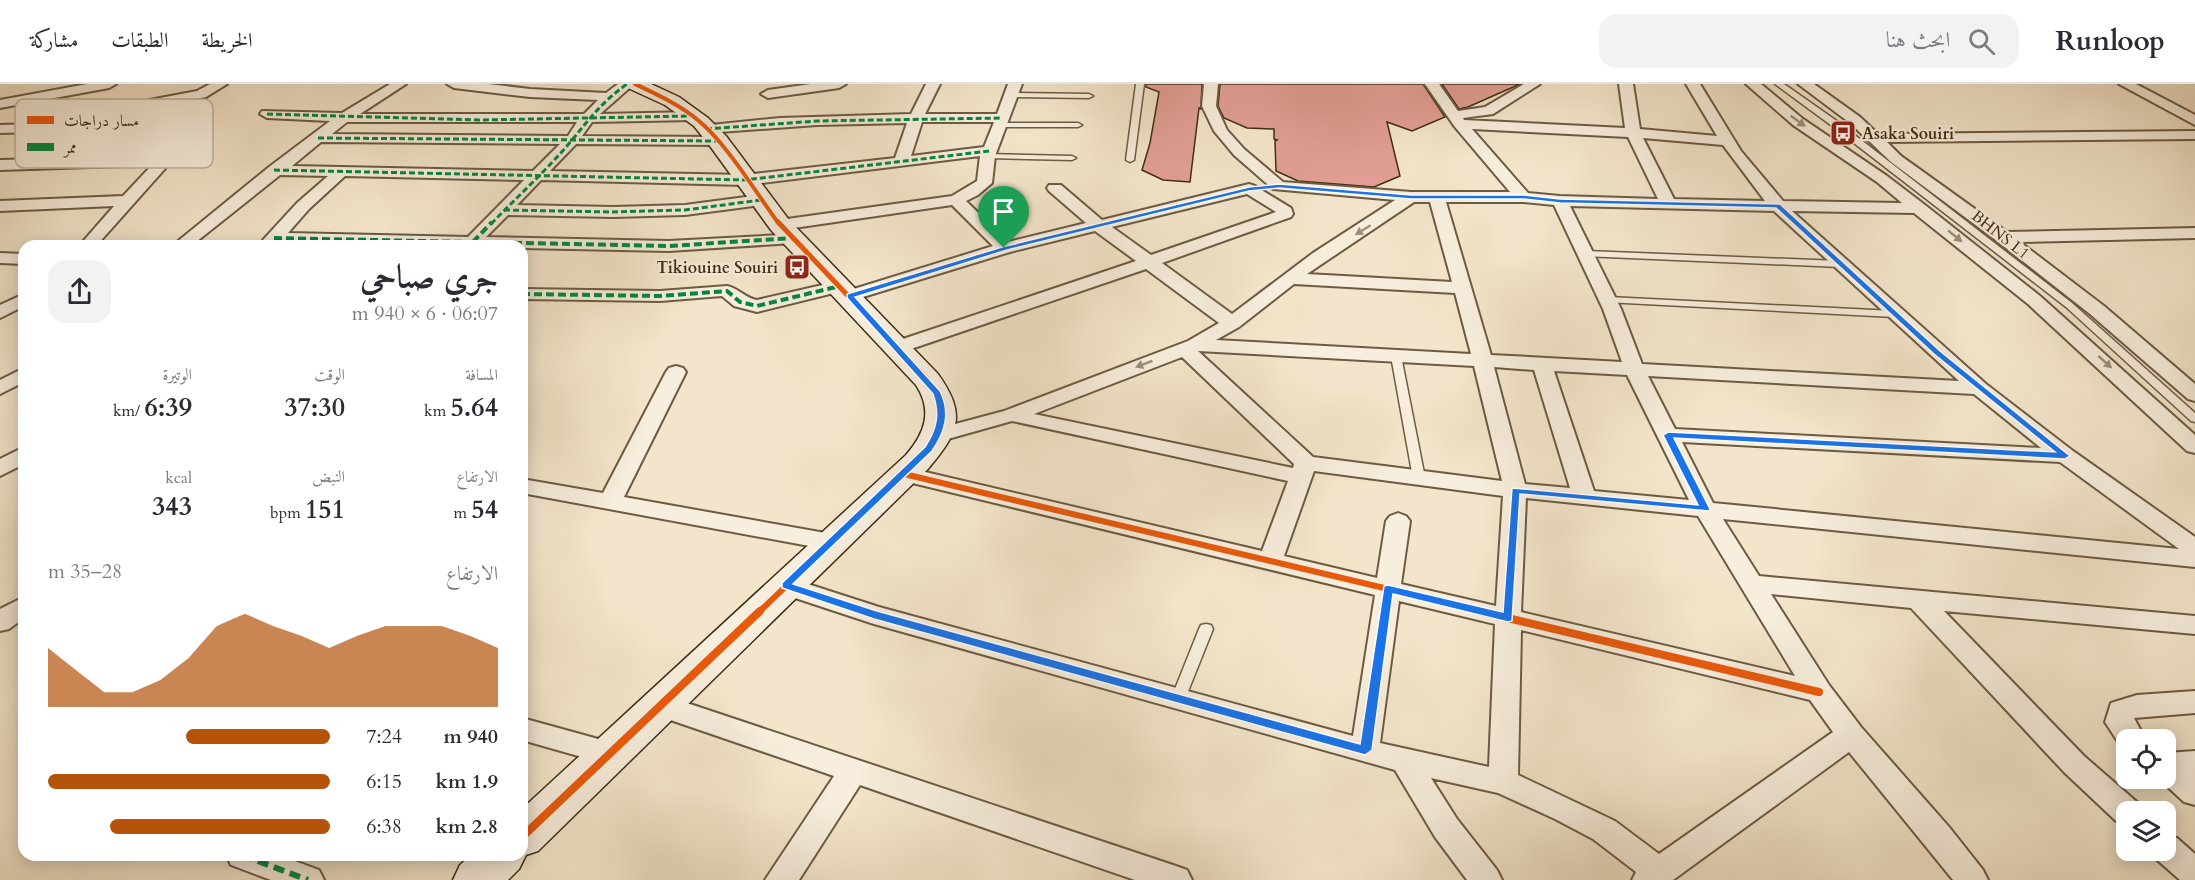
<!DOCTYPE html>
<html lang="ar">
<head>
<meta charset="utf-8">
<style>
  :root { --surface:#fff; --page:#f2f2f3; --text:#2b2b33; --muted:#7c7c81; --line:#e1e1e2; --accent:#b45309 }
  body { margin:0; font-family:Cardo,Amiri,serif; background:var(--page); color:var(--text); direction:rtl; height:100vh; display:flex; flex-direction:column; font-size:22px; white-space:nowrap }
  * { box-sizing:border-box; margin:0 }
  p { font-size:20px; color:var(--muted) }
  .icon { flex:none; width:33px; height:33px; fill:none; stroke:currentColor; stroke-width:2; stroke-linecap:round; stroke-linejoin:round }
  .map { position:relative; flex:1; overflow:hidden; direction:ltr }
  .sheet { position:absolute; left:18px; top:156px; width:510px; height:621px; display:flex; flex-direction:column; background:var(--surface); border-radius:18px; box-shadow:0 3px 15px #0003; direction:rtl }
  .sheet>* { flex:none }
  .controls { position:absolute; left:2116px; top:645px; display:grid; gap:12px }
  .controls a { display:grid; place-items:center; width:60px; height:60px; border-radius:12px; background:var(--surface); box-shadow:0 3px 15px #0003; font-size:30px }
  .pin { position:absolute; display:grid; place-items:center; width:51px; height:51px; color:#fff; margin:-62px -26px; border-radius:50% 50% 50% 0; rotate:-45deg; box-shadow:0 0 6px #0007 }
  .pin .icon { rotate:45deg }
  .round { display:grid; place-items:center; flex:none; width:63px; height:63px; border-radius:18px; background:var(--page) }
  .head { display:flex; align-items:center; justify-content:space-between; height:102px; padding:0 30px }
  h1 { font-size:33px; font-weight:600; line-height:45px }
  .metrics { display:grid; grid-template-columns:repeat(3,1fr); gap:9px; height:102px; padding:6px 30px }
  .metrics div { display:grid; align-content:center }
  .metrics b { font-size:26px; font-weight:600 }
  .metrics small { font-size:16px; font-weight:400 }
  .metrics p { font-size:16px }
  .chart { height:168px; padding:12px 30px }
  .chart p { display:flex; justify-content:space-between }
  .chart svg { width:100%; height:108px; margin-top:6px; fill:var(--accent); opacity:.7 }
  ul { padding:0 30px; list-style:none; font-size:20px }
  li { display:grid; grid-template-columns:96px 72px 1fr; align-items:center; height:45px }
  li i { height:15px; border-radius:8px; background:var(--accent) }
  header { display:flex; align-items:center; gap:36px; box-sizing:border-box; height:84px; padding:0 30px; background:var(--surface); border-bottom:2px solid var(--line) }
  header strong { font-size:28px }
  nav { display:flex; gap:33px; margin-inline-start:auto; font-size:21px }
  .search { width:420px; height:54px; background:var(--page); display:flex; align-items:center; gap:15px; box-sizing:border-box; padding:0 21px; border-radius:18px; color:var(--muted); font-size:22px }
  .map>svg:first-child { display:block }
</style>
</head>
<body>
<header>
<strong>Runloop</strong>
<div class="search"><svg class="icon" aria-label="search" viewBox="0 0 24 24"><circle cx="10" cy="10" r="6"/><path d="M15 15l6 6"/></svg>ابحث هنا</div>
<nav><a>الخريطة</a><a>الطبقات</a><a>مشاركة</a></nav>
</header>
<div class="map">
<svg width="2195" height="796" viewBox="0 0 2195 796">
  <rect width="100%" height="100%" fill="#f3e5cb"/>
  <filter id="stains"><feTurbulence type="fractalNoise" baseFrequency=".00333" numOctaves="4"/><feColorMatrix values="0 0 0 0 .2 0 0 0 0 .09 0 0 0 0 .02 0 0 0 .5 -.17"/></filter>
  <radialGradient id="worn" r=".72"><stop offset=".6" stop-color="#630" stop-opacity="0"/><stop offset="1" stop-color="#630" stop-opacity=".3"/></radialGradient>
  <g fill="#e29e95" stroke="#402d13" stroke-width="1.5">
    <path d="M1146 0H1202L1201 25 1199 24 1190 98 1163 96 1142 86 1150 59 1159 8 1146 3Z"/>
    <path d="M1220 0H1423L1445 33 1412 47 1387 38 1400 92 1374 103 1298 97 1276 87 1275 57 1277 56 1274 55V45L1247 44 1224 34 1218 22Z"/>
    <path d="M1442 0H1520L1468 23 1459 25Z"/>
  </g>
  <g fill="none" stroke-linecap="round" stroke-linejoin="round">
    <g stroke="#6d5b41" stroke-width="3">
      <g id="lane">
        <path d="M1136 0H1144L1134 76 1130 78 1126 76Z"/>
        <path d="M1775 0H1784L1834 35 2072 219 2195 329V338L2191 337 2066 223 1828 39Z"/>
        <path d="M1008 9 1089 10 1093 12 1089 14 1011 13H1008Z"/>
        <path d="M997 39H1078L1082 41 1078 43H997Z"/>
        <path d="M985 70 1072 72 1076 74 1072 76 988 74 984 72Z"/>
        <path d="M1586 167 1840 177 1845 180 1840 183 1583 172 1581 170Z"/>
        <path d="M1608 213 1894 227 1899 230 1894 233 1605 218V214Z"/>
        <path d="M1396 269 1401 272 1425 394 1419 398 1413 394 1391 272Z"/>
        <path d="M1206 540 1211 541 1213 545 1185 615 1183 619 1178 621 1173 619 1171 615 1199 545 1201 541Z"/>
      </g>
    </g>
    <g stroke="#6d5b41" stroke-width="4">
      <g id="street">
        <path d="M87 0H116L109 4 0 24V16Z"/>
        <path d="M210 0H227L206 13 86 36 79 32 86 28 197 7Z"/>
        <path d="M390 0H406L360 30H584L598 16 530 13 454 4 447 0H488L530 5 606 9 618 0H634L600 30 694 28 701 32 694 36 592 38 582 52 718 53 725 57 718 61 576 60 550 87 745 91 895 74 907 39 817 41 706 49 699 45 701 42 780 34 911 30 926 0H940L925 30H997L1008 0H1022L995 72 992 99 978 111 966 117 1008 158 1086 139 1049 107 1047 104 1049 101H1061L1102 136 1249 100 1255 102 1291 124 1293 130 1291 133 1162 179 1232 230 1313 169 1395 116 1273 105 1234 71 1214 47 1202 22 1204 0H1218L1216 22 1227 46 1244 65 1283 98 1411 108H1510L1455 43 1425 0H1439L1458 27 1485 23 1524 0H1540L1493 30 1463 34 1464 36 1625 44 1619 0H1633L1640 45 1717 52 1686 0H1700L1741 67 1783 117 1902 119 1877 98 1793 41 1746 0H1761L1803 35 1887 92 1925 121 2040 212 2195 351V369L2187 367 2028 220 1914 129 1792 127 1986 300 2073 367 2195 453V483L1723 435 1759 492 2195 532V550L1944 527 2084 672 2138 719 2142 728H2127V741L2116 737 2064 688 1911 524 1771 510 1829 601 1861 643 1949 743 1983 786 1988 796H1953L1849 668 1673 796H1632L1636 788 1593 755 1555 735 1498 709 1431 694 1457 735 1497 786 1502 796H1467L1435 753 1395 686 874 540 777 508 774 502 777 496 786 493 879 523 1353 652 1375 511 904 397 896 395 893 390 896 385 904 383 1262 467 1288 397 1012 337 937 358 929 357 926 352 929 347 1004 327 1188 257 1219 239 1146 185 905 267H891L888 263 891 259 1136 177 1095 147 1010 168 850 217 844 216 841 212 844 208 993 162 952 121 780 146 772 141 780 136 952 112 977 97 980 72 745 101 541 96 517 121 613 123 685 121 761 111 769 116 761 121 685 131 613 133 508 131 486 153 669 157 799 150 801 154 799 158 793 159 669 167 522 164V162L279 159 276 162H262L263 156 297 119 328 92 280 91 191 162H172L269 83 330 37 267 34 260 30 262 27 342 29ZM347 38H577L568 52 332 50ZM922 38H994L984 63 911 72ZM1472 45 1628 53 1658 115 1560 112 1528 109ZM1643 54 1723 61 1765 117 1674 115ZM321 58 560 60 533 87 292 82ZM345 92 524 96 468 153 288 149 309 125ZM1247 110 1276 128 1151 171 1112 143ZM1414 118H1430L1452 198 1307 190ZM1446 118H1523L1554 121 1603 225 1622 278 1491 271ZM1570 122 1774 127 1959 297 1642 280 1621 225ZM1294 200 1455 209 1471 270 1216 256 1239 243ZM1198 267 1474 282 1502 397 1313 373ZM1182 273 1294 380 1293 384 1034 330ZM1494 283 1534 286 1570 404 1525 400ZM1554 287 1627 291 1689 416 1594 407ZM1648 292 1974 310 2041 364 1675 345ZM1682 358 2060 378 2179 465 1713 419ZM1314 387 1503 412 1496 522 1401 500 1410 437 1406 432 1398 429 1390 432 1386 437 1377 494 1284 472ZM1526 414 1698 432 1795 592 1521 528ZM1399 517 1495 540 1489 683 1380 659ZM1521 546 1810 616 1833 648 1659 770 1615 737 1518 691Z"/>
        <path d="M811 0H846L839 4 768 14 761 10 768 6Z"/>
        <path d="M1798 0H1814L1860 33 1878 50 2195 47V55L1887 58 1901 72 2007 148 2195 144V154L2020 158 2104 222 2195 300V317L2188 315 2090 230 1997 157 1891 78 1850 39Z"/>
        <path d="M2119 0H2136L2195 31V41Z"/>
        <path d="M186 36 201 39 203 42 96 162H79L114 122 0 127V117L123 112 152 81 0 86V76L161 72 186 44 0 49V41Z"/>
        <path d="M0 169 24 170V180L0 179Z"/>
        <path d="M840 197 846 198 849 202 846 206 757 228 734 222 722 212 660 217 522 215V205L660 207 727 202C738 204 745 214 757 216Z"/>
        <path d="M24 210V222L0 234V221Z"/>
        <path d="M676 282 683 284 686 288 624 413 831 450 839 452 843 458 839 464 831 466 522 409V395L603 409 666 288 669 284Z"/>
        <path d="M24 284V298L0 310V296Z"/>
        <path d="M24 363V380L0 392V375Z"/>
        <path d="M24 513V534L9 545 0 547V525Z"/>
        <path d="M2195 607V629L2134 634 2146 656H2127V666L2122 664 2105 638 2111 619 2137 611Z"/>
        <path d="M660 610 1176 782 1187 786 1192 796H1135L860 701 799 796H765L834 692 650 629 646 621 650 613Z"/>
        <path d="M522 634 620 661 624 669 620 677 610 681 522 656Z"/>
        <path d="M2195 667V721L2184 718 2158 694H2166V669Z"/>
        <path d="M2166 751 2177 754 2195 770V796H2180L2155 774 2152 766H2166Z"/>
        <path d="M226 771H279L319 786 324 796H271L231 781Z"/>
      </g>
    </g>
    <g stroke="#402d13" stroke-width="3">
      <path id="secondary" d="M625 0H651L679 13 708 34 726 52 789 136 938 290C967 331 959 348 928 385L538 767 526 771 519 785 508 796H453L460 781 471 771H522V725L906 371C925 349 933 327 916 301L771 146 710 62 694 42 665 21 628 4Z"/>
    </g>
    <use href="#lane" fill="#f7eedd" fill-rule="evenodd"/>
    <use href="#street" fill="#f7eedd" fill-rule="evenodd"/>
    <use href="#secondary" fill="#f7eedd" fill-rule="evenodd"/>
    <g stroke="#00873e" stroke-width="3" stroke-dasharray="6 3" stroke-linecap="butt">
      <path d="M267 30 479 36 691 32"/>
      <path d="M706 45 817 37 1002 34"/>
      <path d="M318 54 718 57"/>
      <path d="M274 86 745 96 989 67"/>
      <path d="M504 126 613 128 685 126 761 116"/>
      <path d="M491 140C518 112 547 86 572 56 591 33 602 18 627 0"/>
    </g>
    <g stroke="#00873e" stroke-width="4" stroke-dasharray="8 4" stroke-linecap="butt">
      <path d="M274 154 669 162 793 154"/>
      <path d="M473 158 492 138"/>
      <path d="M522 210 660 212 727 207 740 218 757 222 840 202"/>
    </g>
    <path stroke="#00873e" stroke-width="6" stroke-dasharray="11 6" stroke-linecap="butt" d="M242 771 308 796"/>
    <g stroke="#f7eedd" stroke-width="6">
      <path id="cycleway-far3" d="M635 0C658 11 680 21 699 37 726 59 757 110 779 140"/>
    </g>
    <g stroke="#f7eedd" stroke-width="8">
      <path id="cycleway-far2" d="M778 138 928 296 938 313"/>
    </g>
    <g stroke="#f7eedd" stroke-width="10">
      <g id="cycleway-far1">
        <path d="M904 390 1485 528"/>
        <path d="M759 528 926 368C939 350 946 333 937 311"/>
      </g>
    </g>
    <g stroke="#f7eedd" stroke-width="11">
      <g id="cycleway">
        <path d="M1478 527 1819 608"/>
        <path d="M522 753 760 527"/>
      </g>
    </g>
    <use href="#cycleway-far3" stroke="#e8590c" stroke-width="4"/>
    <use href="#cycleway-far2" stroke="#e8590c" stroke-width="5"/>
    <use href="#cycleway-far1" stroke="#e8590c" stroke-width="6"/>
    <use href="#cycleway" stroke="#e8590c" stroke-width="8"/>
  </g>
  <defs><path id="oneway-solid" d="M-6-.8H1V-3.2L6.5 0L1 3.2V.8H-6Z" transform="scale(1.5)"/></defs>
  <g fill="#9c8e78">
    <use href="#oneway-solid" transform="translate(1798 37) rotate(36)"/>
    <use href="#oneway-solid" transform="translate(1363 146) rotate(148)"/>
    <use href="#oneway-solid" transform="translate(1955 152) rotate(39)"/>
    <use href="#oneway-solid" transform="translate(2105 278) rotate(42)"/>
    <use href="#oneway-solid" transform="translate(1144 280) rotate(159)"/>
  </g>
  <path fill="#1a73e8" stroke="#fff" stroke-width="1.5" fill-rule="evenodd" d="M1279 100 1411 111H1523L1560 115 1780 120 1940 267 2070 372 2065 375 1674 354 1710 425 1709 427 1520 410 1512 537 1508 538 1393 510 1372 666 1365 671 874 535 782 504V499L925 363C937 345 940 330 933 310L847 214V210L1002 163 1249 103ZM1279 104 1411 115H1523L1560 119 1776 124 1934 270 2055 368 1668 348 1663 351 1698 421 1512 404 1503 528 1388 501 1384 502 1360 660 877 527 793 500 932 367C945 348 951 329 940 307L855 213 1007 166 1249 107Z"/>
  <defs>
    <g id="bus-square" transform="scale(1.35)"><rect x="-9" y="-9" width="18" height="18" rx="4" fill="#8f2418" stroke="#f7eedd"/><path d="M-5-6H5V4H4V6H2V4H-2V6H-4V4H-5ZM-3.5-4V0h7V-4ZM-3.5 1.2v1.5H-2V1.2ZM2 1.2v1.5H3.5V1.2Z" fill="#fff"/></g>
  </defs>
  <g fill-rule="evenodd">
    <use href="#bus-square" x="1843" y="49"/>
    <use href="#bus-square" x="797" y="183"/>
  </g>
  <g text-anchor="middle" stroke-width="4.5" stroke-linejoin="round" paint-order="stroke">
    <g font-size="16" font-weight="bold" fill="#402d13" stroke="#f7eedd" text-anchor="start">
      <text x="1862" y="55">Asaka Souiri</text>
      <text x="778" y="189" text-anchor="end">Tikiouine Souiri</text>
    </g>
    <g font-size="16" fill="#402d13" stroke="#f7eedd">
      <text transform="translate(2001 150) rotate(38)" y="6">BHNS L1</text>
    </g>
  </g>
  <rect x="15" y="15" width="198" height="69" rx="9" fill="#f7eedd" stroke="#c0b4a0" stroke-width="1.5"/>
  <rect x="27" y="32" width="27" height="8" fill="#e8590c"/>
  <rect x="27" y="59" width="27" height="8" fill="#00873e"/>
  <g font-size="16" fill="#402d13">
    <text x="64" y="42">مسار دراجات</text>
    <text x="64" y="69">ممر</text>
  </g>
  <rect width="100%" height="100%" filter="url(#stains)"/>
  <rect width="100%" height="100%" fill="url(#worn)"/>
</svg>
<div class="controls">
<a><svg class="icon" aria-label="locate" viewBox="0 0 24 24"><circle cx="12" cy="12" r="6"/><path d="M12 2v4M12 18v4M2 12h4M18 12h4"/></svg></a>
<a><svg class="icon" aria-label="layers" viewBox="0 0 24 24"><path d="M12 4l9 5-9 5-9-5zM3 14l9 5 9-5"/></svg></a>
</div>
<div class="pin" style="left:1004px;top:164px;background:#1e9e55"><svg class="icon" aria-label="arrive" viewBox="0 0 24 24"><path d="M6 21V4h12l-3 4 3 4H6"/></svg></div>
<section class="sheet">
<div class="head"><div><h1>جري صباحي</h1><p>06:07 · 6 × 940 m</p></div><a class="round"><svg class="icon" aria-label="share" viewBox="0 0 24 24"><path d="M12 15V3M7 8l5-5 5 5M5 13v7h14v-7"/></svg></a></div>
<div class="metrics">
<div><p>المسافة</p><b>5.64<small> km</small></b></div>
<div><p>الوقت</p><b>37:30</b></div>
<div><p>الوتيرة</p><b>6:39<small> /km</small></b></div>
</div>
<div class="metrics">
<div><p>الارتفاع</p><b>54<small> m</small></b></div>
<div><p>النبض</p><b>151<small> bpm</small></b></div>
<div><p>kcal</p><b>343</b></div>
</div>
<div class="chart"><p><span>الارتفاع</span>28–35 m</p>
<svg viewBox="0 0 160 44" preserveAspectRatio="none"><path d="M0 44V20L10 29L20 38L30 38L40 33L50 24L60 11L70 6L80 11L90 15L100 20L110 15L120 11L130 11L140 11L150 15L160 20V44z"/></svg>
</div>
<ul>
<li><b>940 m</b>7:24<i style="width:51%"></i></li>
<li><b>1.9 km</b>6:15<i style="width:100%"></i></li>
<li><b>2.8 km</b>6:38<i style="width:78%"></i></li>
</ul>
</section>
</div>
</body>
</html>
